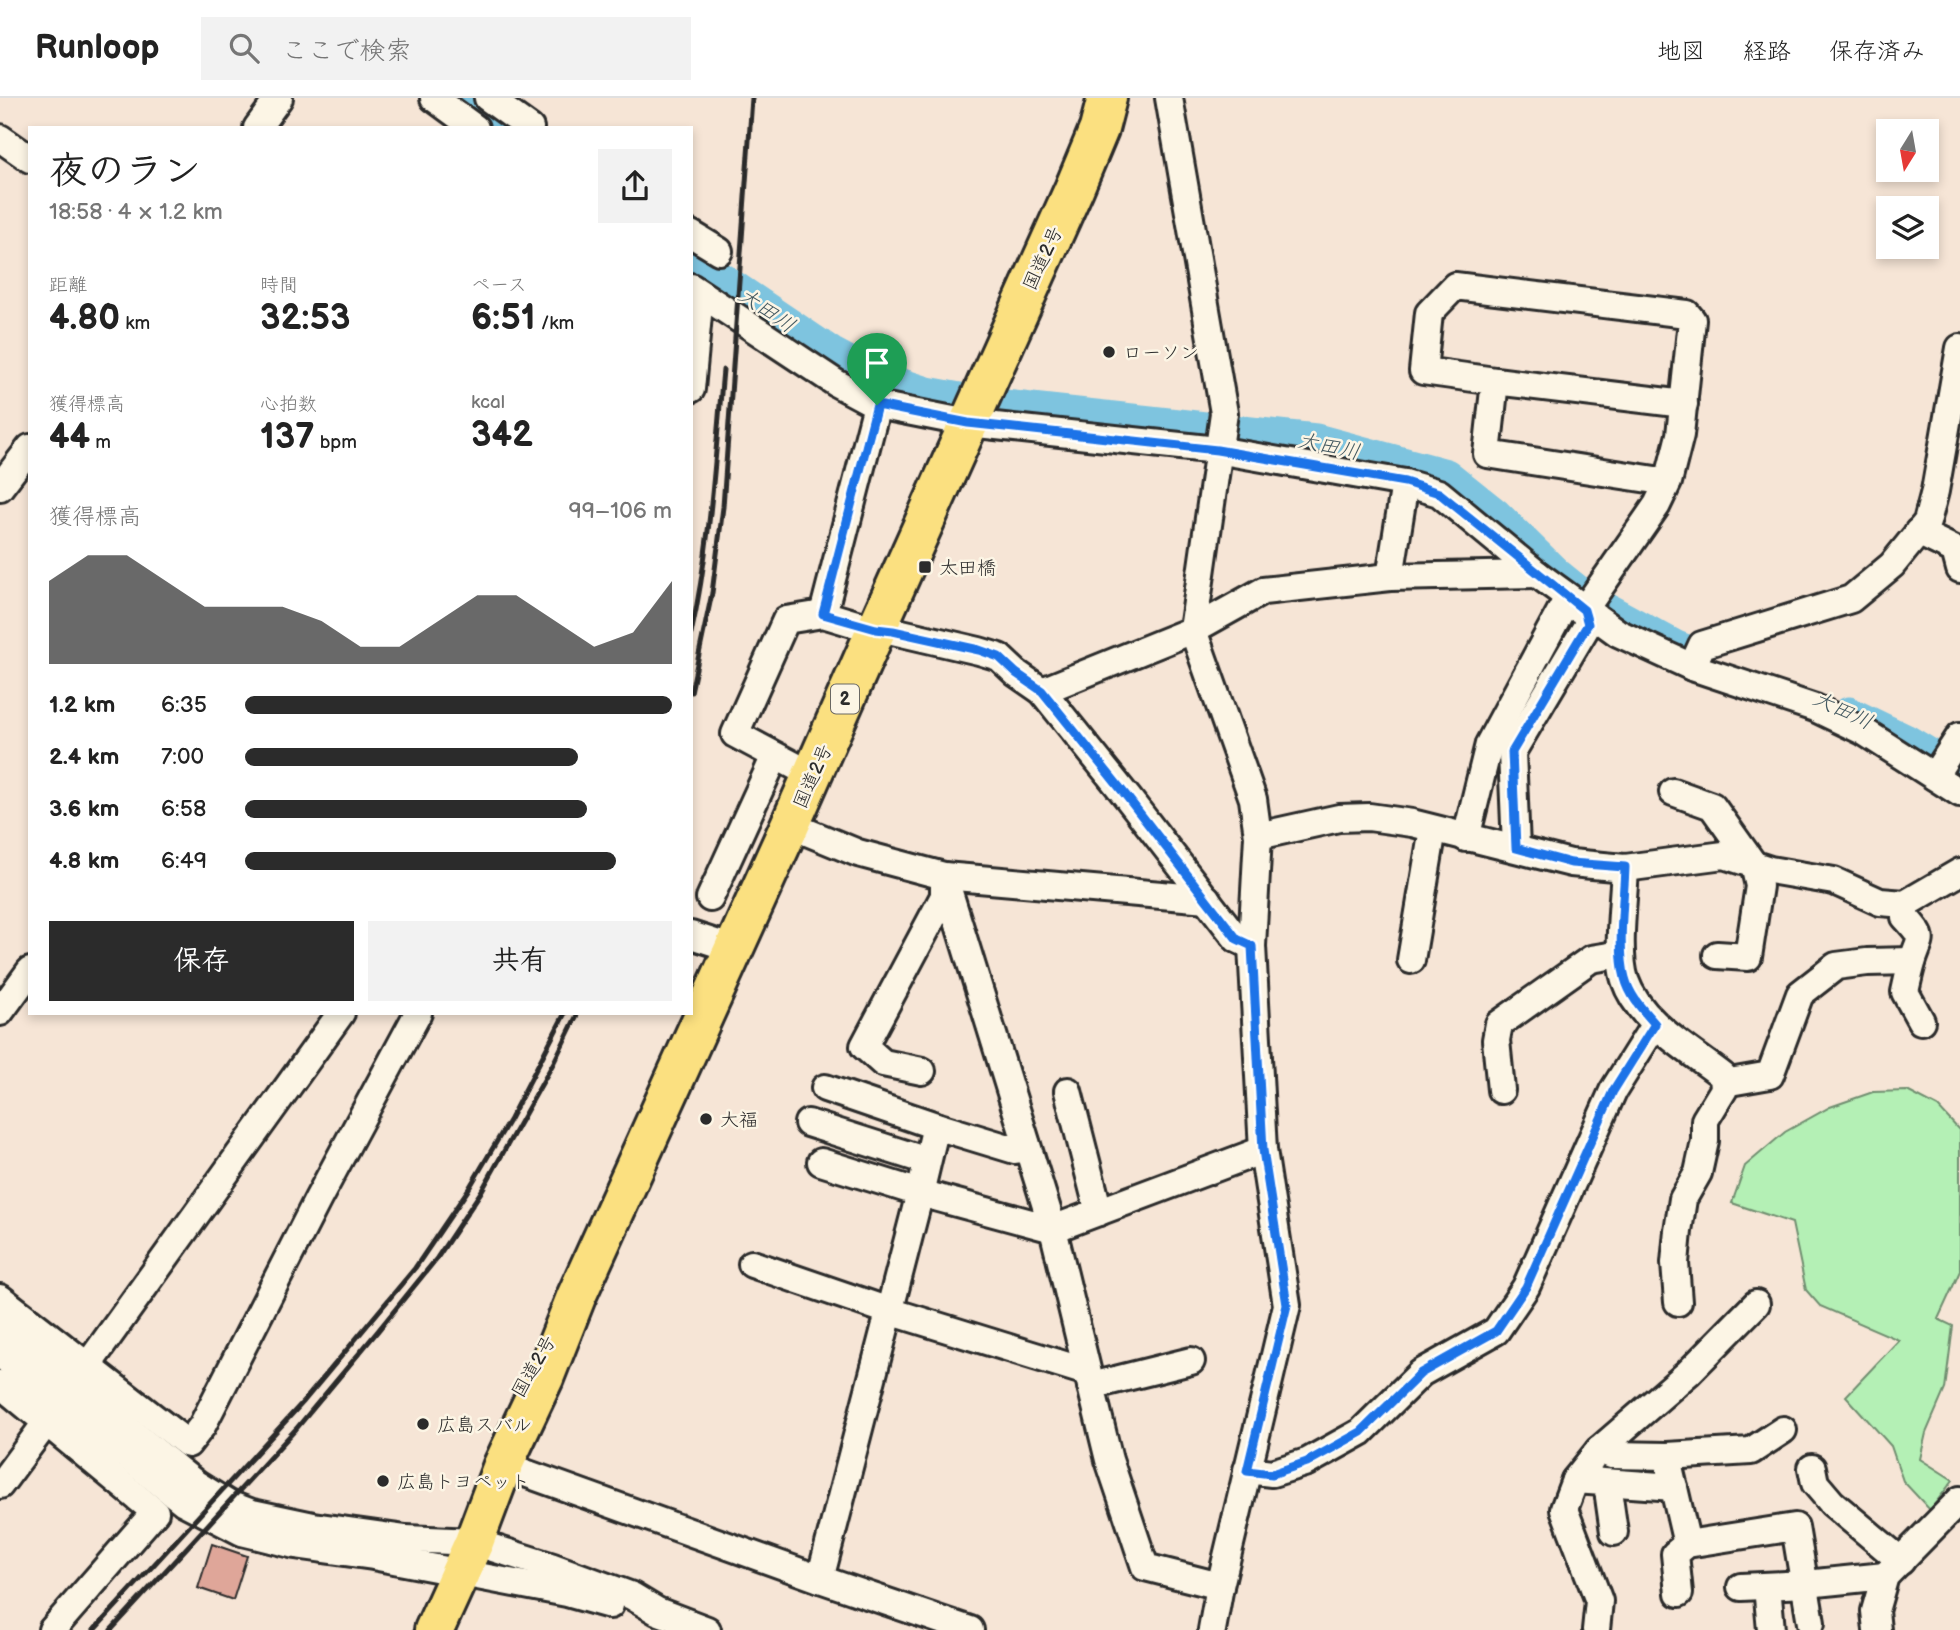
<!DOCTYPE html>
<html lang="ja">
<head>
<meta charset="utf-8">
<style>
  :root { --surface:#fff; --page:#f2f2f2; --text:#222; --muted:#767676; --line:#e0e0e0; --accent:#2b2b2b }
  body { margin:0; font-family:"Balsamiq Sans","Klee One",sans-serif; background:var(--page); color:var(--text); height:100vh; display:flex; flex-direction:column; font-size:26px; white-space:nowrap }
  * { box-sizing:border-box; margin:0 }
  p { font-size:23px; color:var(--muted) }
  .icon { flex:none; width:38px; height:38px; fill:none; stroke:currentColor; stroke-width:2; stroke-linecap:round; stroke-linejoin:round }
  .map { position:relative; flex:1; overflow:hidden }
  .sheet { position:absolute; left:28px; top:28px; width:665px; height:889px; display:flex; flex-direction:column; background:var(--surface); border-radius:0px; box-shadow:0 4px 10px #0003 }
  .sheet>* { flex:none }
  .needle { width:46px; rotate:191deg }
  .tools { position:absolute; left:1876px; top:21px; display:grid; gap:14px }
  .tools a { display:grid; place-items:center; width:63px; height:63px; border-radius:0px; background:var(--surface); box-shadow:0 4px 10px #0003; font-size:35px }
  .pin { position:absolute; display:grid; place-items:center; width:60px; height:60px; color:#fff; margin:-72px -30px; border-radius:50% 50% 50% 0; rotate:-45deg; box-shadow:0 0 7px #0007 }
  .pin .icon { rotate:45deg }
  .round { display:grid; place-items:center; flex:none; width:74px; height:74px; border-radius:0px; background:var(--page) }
  .headline { display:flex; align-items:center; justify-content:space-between; height:119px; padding:0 21px }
  h1 { font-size:38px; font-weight:700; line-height:52px }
  .metrics { display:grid; grid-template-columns:repeat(3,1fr); gap:10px; height:119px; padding:7px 21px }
  .metrics div { display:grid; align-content:center }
  .metrics b { font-size:35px; font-weight:700 }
  .metrics small { font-size:19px; font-weight:400 }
  .metrics p { font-size:19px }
  .chart { height:196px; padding:14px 21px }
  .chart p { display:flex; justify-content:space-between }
  .chart svg { width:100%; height:126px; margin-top:7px; fill:var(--accent); opacity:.7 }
  .cta { display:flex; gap:14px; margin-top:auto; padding:14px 21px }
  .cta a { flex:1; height:80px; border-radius:0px; background:var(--accent); color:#fff; font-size:28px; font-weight:700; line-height:80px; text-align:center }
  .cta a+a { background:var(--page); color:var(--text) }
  ul { padding:0 21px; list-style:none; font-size:23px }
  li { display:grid; grid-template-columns:112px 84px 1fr; align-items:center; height:52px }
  li i { height:18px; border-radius:9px; background:var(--accent) }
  header { display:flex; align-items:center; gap:42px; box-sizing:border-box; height:98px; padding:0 35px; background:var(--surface); border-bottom:2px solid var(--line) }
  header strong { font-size:33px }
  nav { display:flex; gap:38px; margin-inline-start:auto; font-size:24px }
  .search { width:490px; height:63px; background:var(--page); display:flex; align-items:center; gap:18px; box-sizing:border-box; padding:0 24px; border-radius:0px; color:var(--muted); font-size:26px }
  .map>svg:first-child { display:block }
</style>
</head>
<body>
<header>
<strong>Runloop</strong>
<div class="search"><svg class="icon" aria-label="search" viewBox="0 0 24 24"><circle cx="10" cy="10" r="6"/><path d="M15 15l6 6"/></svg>ここで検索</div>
<nav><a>地図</a><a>経路</a><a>保存済み</a></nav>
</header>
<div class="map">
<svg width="1960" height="1532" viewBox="0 0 1960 1532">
  <rect width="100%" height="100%" fill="#f6e5d6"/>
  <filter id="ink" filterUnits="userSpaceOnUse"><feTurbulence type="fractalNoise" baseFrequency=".0143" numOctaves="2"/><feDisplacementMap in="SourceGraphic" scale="14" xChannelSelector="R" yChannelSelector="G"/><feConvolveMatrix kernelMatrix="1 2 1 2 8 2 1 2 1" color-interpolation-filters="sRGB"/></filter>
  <g filter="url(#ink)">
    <path fill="#b4f0b5" stroke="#708e70" stroke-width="2" d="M1907 993 1938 1009 1960 1033V1173L1938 1221 1953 1228 1945 1291 1926 1335 1920 1361 1953 1382 1930 1412 1903 1383 1891 1348 1846 1298 1899 1242 1820 1208 1806 1192 1792 1125 1732 1105 1745 1068 1785 1034 1830 1009 1873 994Z"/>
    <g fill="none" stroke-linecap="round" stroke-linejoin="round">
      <g stroke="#7ec4df" stroke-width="33">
        <path d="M468 0 509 30"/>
        <path d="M691 160 831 255 874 278 927 295 987 306 1316 342 1446 377 1496 417 1555 475 1586 500 1676 549 1694 556"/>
        <path d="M1849 615 1905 642 1960 675"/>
      </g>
    </g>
    <path fill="#dfa699" stroke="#2b2b2b" stroke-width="2" d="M212 1446 247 1458 233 1502 198 1490Z"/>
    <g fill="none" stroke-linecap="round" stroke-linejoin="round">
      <g stroke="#2b2b2b" stroke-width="32">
        <g id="minor">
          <path d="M434 0 475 30"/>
          <path d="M488 0 530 30"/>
          <path d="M1169 0 1224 315 1193 532 1253 701 1258 738 1252 848 1263 1052 1287 1207 1220 1488 1212 1532"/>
          <path d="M257 30 279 0"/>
          <path d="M0 40 30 61"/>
          <path d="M691 136 719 153"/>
          <path d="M691 189 836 285 877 307 968 325 1217 352 1405 385 1439 395 1537 476 1618 535 1692 569 1815 610 1863 633 1960 695"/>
          <path d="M1495 283 1684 306"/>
          <path d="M691 291 700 196"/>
          <path d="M877 307 823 516 876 532 893 533 979 553 999 559 1016 575 1042 593 1128 700 1237 841 1252 848"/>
          <path d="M0 389 30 350"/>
          <path d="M1918 434 1955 452 1960 471"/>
          <path d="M1390 479 1405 385"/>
          <path d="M1692 569 1702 547 1851 501 1892 467 1927 424 1935 393 1960 250"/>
          <path d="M1042 593 1193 532 1263 493 1390 479 1537 476"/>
          <path d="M812 677 735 636 786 522 823 516"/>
          <path d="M1934 678 1960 638"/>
          <path d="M1673 694 1712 708 1754 767 1759 788 1748 859 1717 857"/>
          <path d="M790 727 858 755 944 778 1207 801"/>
          <path d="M1258 738 1339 720 1369 719 1412 725 1571 765 1625 770 1724 757 1770 772 1834 783 1880 804 1905 806 1960 774"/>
          <path d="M1466 740 1489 646 1564 507 1584 512"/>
          <path d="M1516 750 1512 654 1588 526 1584 512 1657 407 1668 384 1680 337 1692 222 1687 216 1455 188 1429 215 1423 273 1495 283 1487 356 1668 384"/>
          <path d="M1625 770C1624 799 1616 855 1625 882 1639 924 1690 952 1723 978L1724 991 1705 1022V1043L1698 1075 1683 1101 1678 1133 1675 1165 1678 1204"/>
          <path d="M944 778 1053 1131 1109 1362 1145 1469 1220 1488"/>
          <path d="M710 800 775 658"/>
          <path d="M1905 806V819C1927 843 1920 838 1912 865 1909 875 1907 885 1905 894L1921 923"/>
          <path d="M691 837 734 851"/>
          <path d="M1411 862 1433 731"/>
          <path d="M0 914 30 873"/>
          <path d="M922 973 883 965 864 948 944 798V779"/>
          <path d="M1724 985 1770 977 1800 896 1836 868 1867 864 1912 863"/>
          <path d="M825 990 936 1028"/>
          <path d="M1501 992 1496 942 1499 926 1591 861 1621 856"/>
          <path d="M1068 993 1099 1114"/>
          <path d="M808 1025 927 1063"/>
          <path d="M821 1064 920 1095 936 1028 1015 1052 1026 1045"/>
          <path d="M752 1166 889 1213 1087 1274"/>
          <path d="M0 1200 188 1346 202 1328 318 1101 418 915"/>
          <path d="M0 1228 196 1386 228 1406 252 1415 313 1428 406 1441 474 1444 553 1469 632 1498 657 1513 707 1532"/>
          <path d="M0 1256 184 1404 242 1434 295 1447 373 1458 567 1495 610 1507"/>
          <path d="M88 1267 341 915"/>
          <path d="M0 1286 155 1414 52 1532"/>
          <path d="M1091 1288 1191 1263"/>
          <path d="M1599 1352 1612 1357 1667 1358 1751 1353 1783 1332"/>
          <path d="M503 1367 820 1481 970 1532"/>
          <path d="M1812 1370 1815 1385 1832 1405 1901 1463"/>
          <path d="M1247 1372 1272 1375 1307 1364 1361 1334 1421 1275 1496 1233 1526 1189 1613 993 1655 926"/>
          <path d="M1670 1373 1687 1446"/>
          <path d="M1575 1382 1674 1389"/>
          <path d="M1607 1385 1614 1434"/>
          <path d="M0 1387 46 1325"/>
          <path d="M820 1481 920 1095 1053 1131 1263 1052"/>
          <path d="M1767 1488 1771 1532"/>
          <path d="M1741 1489 1806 1486 1885 1478"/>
          <path d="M1679 1495 1675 1456 1687 1446 1795 1429 1811 1525"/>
          <path d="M1596 1532 1599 1503 1564 1411 1575 1382 1599 1352 1688 1275 1756 1206"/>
          <path d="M1877 1532 1875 1513 1885 1478 1960 1402"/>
        </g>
      </g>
      <g stroke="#2b2b2b" stroke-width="44">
        <path id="highway" d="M434 1532 474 1444 503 1367 544 1280 576 1199 790 727 876 532 1074 91 1099 31 1107 0"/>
      </g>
      <use href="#minor" stroke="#fcf5e5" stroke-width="26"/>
      <use href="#highway" stroke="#fbe080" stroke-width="38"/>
      <g stroke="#2b2b2b" stroke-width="5">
        <path d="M691 536C710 450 715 361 723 272"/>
        <path d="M691 594 712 495 723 409 752 0"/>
        <path d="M94 1532 304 1303 415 1170 468 1092 510 1021 565 915"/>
        <path d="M111 1532 296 1331 377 1234 437 1160 481 1094 554 964 578 915"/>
      </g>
    </g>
  </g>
  <g fill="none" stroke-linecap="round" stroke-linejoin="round" filter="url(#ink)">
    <g stroke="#fff" stroke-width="14">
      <path id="route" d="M877 307 968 325 1217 352 1405 384 1439 395 1584 512 1588 526 1512 654 1516 750 1571 765 1625 769C1624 801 1617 851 1625 880 1630 899 1643 912 1655 926L1613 993 1526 1189 1496 1233 1421 1275 1361 1334 1307 1364 1272 1376 1247 1373 1287 1207 1263 1052 1252 848 1237 841 1128 700 1042 593 1016 575 999 559 979 552 893 533 876 531 823 516Z"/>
    </g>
    <use href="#route" stroke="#1a73e8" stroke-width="9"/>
  </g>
  <g fill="#2b2b2b" stroke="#fcf5e5" stroke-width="2.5">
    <circle cx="1109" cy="254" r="7"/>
    <rect x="918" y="462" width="14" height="14" rx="3.5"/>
    <circle cx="706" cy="1021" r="7"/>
    <circle cx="423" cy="1326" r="7"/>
    <circle cx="383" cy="1383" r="7"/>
  </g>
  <g text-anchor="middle" stroke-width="5" stroke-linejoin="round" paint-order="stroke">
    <rect fill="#fcf5e5" stroke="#6a6863" stroke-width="2" x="831" y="586.5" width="28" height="29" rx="5"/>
    <g font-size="18" font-weight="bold" fill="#2b2b2b">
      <text x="845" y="607">2</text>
    </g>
    <g font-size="19" fill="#2b2b2b" stroke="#fcf5e5">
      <text transform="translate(1042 160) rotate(-65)" y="7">国道2号</text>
      <text transform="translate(812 678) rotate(-66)" y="7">国道2号</text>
      <text transform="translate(533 1268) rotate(-60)" y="7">国道2号</text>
    </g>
    <g font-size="19" fill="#2b2b2b" stroke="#fcf5e5" text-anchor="start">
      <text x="1123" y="261">ローソン</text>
      <text x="939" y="476">太田橋</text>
      <text x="720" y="1028">大福</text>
      <text x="437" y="1333">広島スバル</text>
      <text x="397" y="1390">広島トヨペット</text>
    </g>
    <g font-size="21" font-style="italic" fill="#445961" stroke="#fcf5e5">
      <text transform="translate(767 212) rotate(34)" y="7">大田川</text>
      <text transform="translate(1329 348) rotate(12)" y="7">大田川</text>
      <text transform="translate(1843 612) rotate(25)" y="7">大田川</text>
    </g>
  </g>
</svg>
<div class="tools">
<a><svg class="needle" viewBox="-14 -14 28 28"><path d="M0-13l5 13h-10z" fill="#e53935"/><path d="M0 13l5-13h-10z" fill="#767676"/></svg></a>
<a><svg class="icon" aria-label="layers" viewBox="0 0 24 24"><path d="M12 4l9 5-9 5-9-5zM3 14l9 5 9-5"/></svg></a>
</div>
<div class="pin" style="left:877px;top:307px;background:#1e9e55"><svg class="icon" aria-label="arrive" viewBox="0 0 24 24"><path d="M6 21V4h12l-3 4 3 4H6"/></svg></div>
<section class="sheet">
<div class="headline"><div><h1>夜のラン</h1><p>18:58 · 4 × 1.2 km</p></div><a class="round"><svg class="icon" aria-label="share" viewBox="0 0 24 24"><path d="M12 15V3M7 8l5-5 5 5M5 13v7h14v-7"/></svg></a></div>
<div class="metrics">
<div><p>距離</p><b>4.80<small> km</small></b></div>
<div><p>時間</p><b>32:53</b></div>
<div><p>ペース</p><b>6:51<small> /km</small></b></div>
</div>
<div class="metrics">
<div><p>獲得標高</p><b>44<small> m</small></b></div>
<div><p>心拍数</p><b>137<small> bpm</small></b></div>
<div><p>kcal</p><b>342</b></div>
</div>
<div class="chart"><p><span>獲得標高</span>99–106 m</p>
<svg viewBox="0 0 160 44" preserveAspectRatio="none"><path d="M0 44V15L10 6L20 6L30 15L40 24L50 24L60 24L70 29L80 38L90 38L100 29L110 20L120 20L130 29L140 38L150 33L160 15V44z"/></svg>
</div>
<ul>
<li><b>1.2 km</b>6:35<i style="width:100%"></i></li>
<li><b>2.4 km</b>7:00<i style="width:78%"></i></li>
<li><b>3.6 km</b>6:58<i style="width:80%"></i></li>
<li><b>4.8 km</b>6:49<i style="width:87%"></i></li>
</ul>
<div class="cta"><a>保存</a><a>共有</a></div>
</section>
</div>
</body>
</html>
